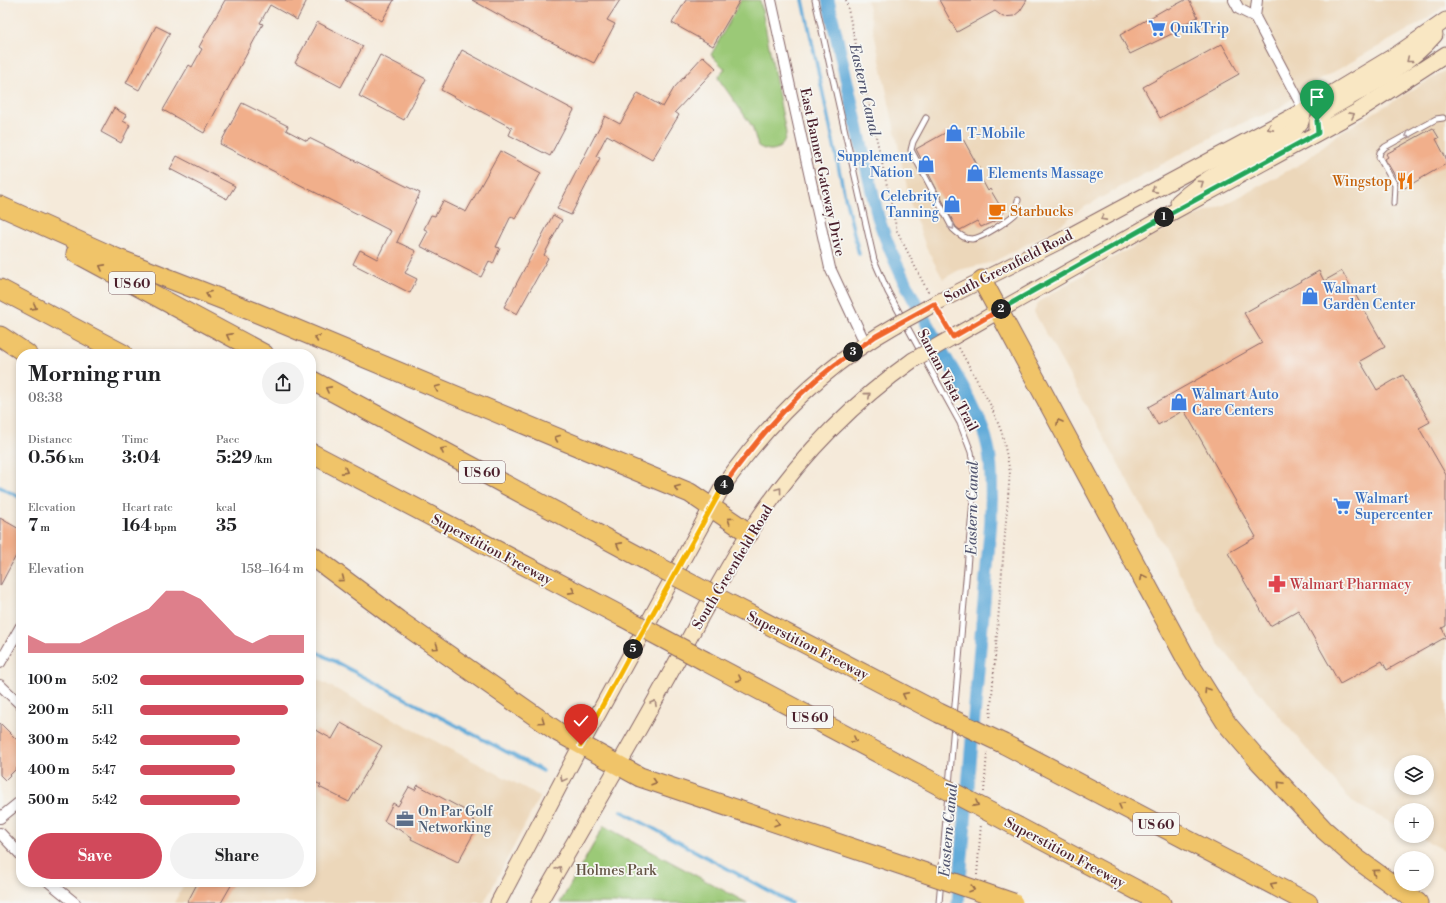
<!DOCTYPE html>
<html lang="en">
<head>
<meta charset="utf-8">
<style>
  :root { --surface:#fff; --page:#f2f2f2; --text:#202124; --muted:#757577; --accent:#d1495b }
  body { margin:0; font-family:"Libre Bodoni",serif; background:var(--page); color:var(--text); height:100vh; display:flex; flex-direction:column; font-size:15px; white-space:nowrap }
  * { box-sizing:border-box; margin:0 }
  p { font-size:13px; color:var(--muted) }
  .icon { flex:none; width:22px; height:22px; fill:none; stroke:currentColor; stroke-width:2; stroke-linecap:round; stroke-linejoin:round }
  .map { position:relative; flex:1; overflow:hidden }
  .side { position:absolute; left:16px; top:349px; width:300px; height:538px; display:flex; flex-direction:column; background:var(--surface); border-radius:16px; box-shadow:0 2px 6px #0003 }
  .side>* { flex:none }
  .tools { position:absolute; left:1394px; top:755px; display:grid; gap:8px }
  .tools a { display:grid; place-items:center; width:40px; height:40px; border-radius:50%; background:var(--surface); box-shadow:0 2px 6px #0003; font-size:20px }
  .pin { position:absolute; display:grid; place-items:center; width:34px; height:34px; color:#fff; margin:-41px -17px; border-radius:50% 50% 50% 0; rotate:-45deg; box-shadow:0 0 4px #0007 }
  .pin .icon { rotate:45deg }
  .km { position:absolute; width:20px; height:20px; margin:-10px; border-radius:50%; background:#222; color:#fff; font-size:11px; line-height:20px; text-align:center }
  .round { display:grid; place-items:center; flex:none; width:42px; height:42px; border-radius:21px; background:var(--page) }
  .overview { display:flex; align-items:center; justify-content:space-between; height:68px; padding:0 12px }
  h1 { font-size:22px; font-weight:800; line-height:30px }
  .stats { display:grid; grid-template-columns:repeat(3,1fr); gap:6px; height:68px; padding:4px 12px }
  .stats div { display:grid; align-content:center }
  .stats b { font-size:17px; font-weight:800 }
  .stats small { font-size:11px; font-weight:400 }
  .stats p { font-size:11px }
  .chart { height:112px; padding:8px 12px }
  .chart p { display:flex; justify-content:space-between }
  .chart svg { width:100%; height:72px; margin-top:4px; fill:var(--accent); opacity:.7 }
  .primary-button { display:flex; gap:8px; margin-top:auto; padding:8px 12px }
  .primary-button a { flex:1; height:46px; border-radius:24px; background:var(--accent); color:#fff; font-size:16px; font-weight:800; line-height:46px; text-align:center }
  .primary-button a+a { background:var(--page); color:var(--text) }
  ul { padding:0 12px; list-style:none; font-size:13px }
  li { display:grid; grid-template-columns:64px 48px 1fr; align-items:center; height:30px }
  li i { height:10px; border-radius:5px; background:var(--accent) }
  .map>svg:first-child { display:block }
</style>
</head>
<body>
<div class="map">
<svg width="1446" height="903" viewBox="0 0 1446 903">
  <rect width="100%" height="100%" fill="#f6f6f2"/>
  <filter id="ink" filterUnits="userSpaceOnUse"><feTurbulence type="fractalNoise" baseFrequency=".025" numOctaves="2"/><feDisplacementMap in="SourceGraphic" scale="8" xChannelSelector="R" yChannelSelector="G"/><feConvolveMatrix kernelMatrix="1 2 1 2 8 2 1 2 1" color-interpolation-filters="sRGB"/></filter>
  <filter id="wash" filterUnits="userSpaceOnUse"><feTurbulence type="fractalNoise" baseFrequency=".012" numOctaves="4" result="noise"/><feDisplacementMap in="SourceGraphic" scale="16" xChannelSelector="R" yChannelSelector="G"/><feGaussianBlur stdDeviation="0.9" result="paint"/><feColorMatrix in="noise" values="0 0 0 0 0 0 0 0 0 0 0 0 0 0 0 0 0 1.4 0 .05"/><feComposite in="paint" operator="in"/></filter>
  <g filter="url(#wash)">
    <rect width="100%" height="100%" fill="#f5eada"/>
    <g fill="#ecd7ba" fill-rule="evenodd">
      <path d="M867 0H1446V5L1422 22 1314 83 1276 110 1225 130 1186 151 1079 210 1054 230 993 262 959 270 943 279 926 247 911 206Z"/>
      <path d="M1446 70V851L1417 836H1427V810H1401V828L1352 802 1219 645 1034 312 1038 303 1043 299 1101 264 1176 224 1224 205 1304 162 1338 134ZM1401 762H1427V788H1401Z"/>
      <path d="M311 676 540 796 484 903H174L185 882H311Z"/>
    </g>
    <g fill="#9bc977" stroke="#727451">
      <path d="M741 0H760L786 133C785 150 771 154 758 146L752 126 718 78 725 69 711 55Z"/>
      <path d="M604 826 747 903H560Z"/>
    </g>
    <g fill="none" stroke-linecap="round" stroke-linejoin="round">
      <g stroke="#62abd9" stroke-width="3.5">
        <path d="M803 0 843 188 859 254"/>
        <path d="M0 487 21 498"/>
        <path d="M311 649 543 771"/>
        <path d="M621 811 791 903"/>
      </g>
      <path stroke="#62abd9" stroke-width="13" d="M828 0 878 217C895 269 922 315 948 362 963 387 982 418 988 447 993 471 991 496 991 520L958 903"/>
    </g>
    <g id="blocks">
      <g fill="#f1af8b">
        <path d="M225 0H307L297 20 270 5 260 23 263 24 204 133 163 110 189 65 192 67 202 49 199 47Z"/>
        <path d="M345 0H394L382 21Z"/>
        <path d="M472 0H620L607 20 615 24 594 63 521 27Z"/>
        <path d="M686 0H740L713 46 672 23Z"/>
        <path d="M939 0H1027L1020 11 1014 16 1003 17 995 11 957 32Z"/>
        <path d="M1185 0H1189L1198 17 1180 26 1182 29 1130 54 1120 35 1167 8 1168 9Z"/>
        <path d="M317 22 363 46 341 87 295 63Z"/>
        <path d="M156 26 170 33 139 90 126 83Z"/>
        <path d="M1222 44 1239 74 1160 118 1143 87Z"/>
        <path d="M462 50 574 110 550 156 509 135 512 128 441 90Z"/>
        <path d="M380 55 426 79 404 120 359 96Z"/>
        <path d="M703 56 716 68 675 112 679 115 652 160 607 135 596 156 600 158 571 215 557 209 605 116 620 124 638 93 663 107 674 88Z"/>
        <path d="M242 103 288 126 286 130 307 141 309 138 420 193 397 242 416 251 405 273 417 279 410 293 353 264 360 250 377 259 391 231 220 144Z"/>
        <path d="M114 108 126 115 123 121 130 125 121 143 101 132Z"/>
        <path d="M954 128 961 140 963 139 979 168 976 169 988 191 990 189 1003 211 1000 219 981 227 977 221 960 230 956 227 916 149Z"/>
        <path d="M1433 128 1439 138 1436 139 1446 158V164L1403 189 1385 159 1388 157 1386 154Z"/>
        <path d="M500 151 541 173 515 219 511 216 496 247 500 248 493 264 489 261 481 277 420 246 428 231 424 229 431 215 435 216 443 201 466 212Z"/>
        <path d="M177 156 235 186 227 199 170 169Z"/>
        <path d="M553 215 562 220 544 255 548 258 517 314 504 307Z"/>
        <path d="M1319 271 1324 281 1342 271 1385 347 1360 361 1377 390 1403 375 1430 422 1419 428 1446 475V626L1442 628 1446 637 1387 670 1382 661 1340 684 1298 610 1270 626 1228 553 1256 537 1184 410 1158 425 1148 407 1262 343 1244 313Z"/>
        <path d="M0 518 21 530V554L18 552 0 586Z"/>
        <path d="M0 723 21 744V764L5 780 0 775Z"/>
        <path d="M341 723 382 746 349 802 319 787 321 785 311 780V739L316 730 332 739Z"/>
        <path d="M418 785 472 814 470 818 475 821 472 826 476 829 458 862 411 839 412 837 384 821 393 803 398 806 409 787 415 790Z"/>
        <path d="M198 882H233L221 903H187Z"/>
      </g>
    </g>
  </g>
  <g filter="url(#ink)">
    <use href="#blocks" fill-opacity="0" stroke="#866668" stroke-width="1"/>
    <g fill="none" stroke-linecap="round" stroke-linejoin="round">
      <g stroke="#866668" stroke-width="7">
        <g id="service">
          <path d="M815 0 874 260 888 292 960 423 971 452 975 477 954 716"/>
          <path d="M926 118 913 142 911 150 953 229C958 234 964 239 972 239 983 238 1007 221 1015 214L1018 200"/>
          <path d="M1394 203 1395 185 1379 157 1380 152 1385 147 1436 119 1443 118"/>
          <path d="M949 786 954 724"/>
          <path d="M939 903 948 794"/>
        </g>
      </g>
      <g stroke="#866668" stroke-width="12">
        <g id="minor">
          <path d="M771 0 830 268 865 343"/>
          <path d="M1234 0 1239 9 1255 17"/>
          <path d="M1257 0 1255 17 1304 110"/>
          <path d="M0 663 21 626"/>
          <path d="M0 685 21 705"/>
          <path d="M0 818 21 801"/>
          <path d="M0 833 21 855"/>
          <path d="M49 882 75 903"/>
        </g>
      </g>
      <g stroke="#866668" stroke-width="17">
        <g id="secondary">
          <path d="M1317 133V121L1325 112C1363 89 1406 69 1435 35"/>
          <path d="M1178 202C1211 172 1254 153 1293 132L1301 122 1304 110"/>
          <path d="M934 304 1058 242 1304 110 1400 52 1446 20"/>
          <path d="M953 337 1171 213 1358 111 1446 54"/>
          <path d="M498 903 581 745 723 486C770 420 825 365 896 325"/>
          <path d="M539 903C580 832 622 760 662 688 693 633 721 575 756 522 798 459 851 404 913 360"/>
        </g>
      </g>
      <g stroke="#866668" stroke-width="21">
        <g id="motorway">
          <path d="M0 206 116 258 257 313 690 493 749 533"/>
          <path d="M76 253 264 354"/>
          <path d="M982 280 1187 660 1227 724 1258 760 1323 829 1357 859 1418 903"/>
          <path d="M0 289 123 354"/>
          <path d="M0 336 27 354"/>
          <path d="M311 380 653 564"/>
          <path d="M311 453 623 617"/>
          <path d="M311 555 398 620 558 732 640 777 908 867"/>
          <path d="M735 607 939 713"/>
          <path d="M705 661 916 773"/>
          <path d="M1004 744 1308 903"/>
          <path d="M1018 827 1161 903"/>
        </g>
      </g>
      <g stroke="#866668" stroke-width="2" stroke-dasharray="1 3" stroke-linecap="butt">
        <path d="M846 0 897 231 928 292"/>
        <path d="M941 315 946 325"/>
        <path d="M959 348 990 404 1002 433 1010 472 990 720"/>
        <path d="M984 792 987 752"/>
        <path d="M977 875 981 824"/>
      </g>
      <use href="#service" stroke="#fff" stroke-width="5"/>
      <use href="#minor" stroke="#fff" stroke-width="10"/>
      <use href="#secondary" stroke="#f9e7c3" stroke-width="15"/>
      <use href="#motorway" stroke="#f0c469" stroke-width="19"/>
      <g stroke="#866668" stroke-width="17" stroke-linecap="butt">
        <g id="secondary-bridge">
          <path d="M896 325 934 304"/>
          <path d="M913 360 953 337"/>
        </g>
      </g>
      <g stroke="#866668" stroke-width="21" stroke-linecap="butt">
        <g id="motorway-bridge">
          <path d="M653 564 735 607"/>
          <path d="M623 617 705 661"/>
          <path d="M939 713 1004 744"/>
          <path d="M916 773 1018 827"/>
          <path d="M908 867 1013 903"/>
        </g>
      </g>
      <use href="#secondary-bridge" stroke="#f9e7c3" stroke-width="15"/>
      <use href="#motorway-bridge" stroke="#f0c469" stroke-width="19"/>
    </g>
    <defs><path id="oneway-chevron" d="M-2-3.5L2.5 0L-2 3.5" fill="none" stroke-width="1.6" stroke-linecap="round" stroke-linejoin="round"/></defs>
    <g stroke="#a28377">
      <use href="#oneway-chevron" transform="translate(1409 60) rotate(141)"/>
      <use href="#oneway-chevron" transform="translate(1352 115) rotate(-28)"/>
      <use href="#oneway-chevron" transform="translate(1270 128) rotate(152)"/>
      <use href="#oneway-chevron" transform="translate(1201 183) rotate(-35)"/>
      <use href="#oneway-chevron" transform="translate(1154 190) rotate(151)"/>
      <use href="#oneway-chevron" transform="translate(1103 218) rotate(152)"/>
      <use href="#oneway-chevron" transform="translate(868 395) rotate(-41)"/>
      <use href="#oneway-chevron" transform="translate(779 490) rotate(-53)"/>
      <use href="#oneway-chevron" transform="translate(654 703) rotate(-61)"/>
      <use href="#oneway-chevron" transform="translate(563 779) rotate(118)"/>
      <use href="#oneway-chevron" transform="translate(559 869) rotate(-60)"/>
    </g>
    <g stroke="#ae9aa0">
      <use href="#oneway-chevron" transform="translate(1408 135) rotate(151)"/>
      <use href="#oneway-chevron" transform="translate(952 227) rotate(55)"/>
    </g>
    <g stroke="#956947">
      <use href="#oneway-chevron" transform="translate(102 267) rotate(-152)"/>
      <use href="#oneway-chevron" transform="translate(208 294) rotate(-159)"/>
      <use href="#oneway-chevron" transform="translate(34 307) rotate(28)"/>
      <use href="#oneway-chevron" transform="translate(229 336) rotate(-152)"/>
      <use href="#oneway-chevron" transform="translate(317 338) rotate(-157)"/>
      <use href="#oneway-chevron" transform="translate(437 388) rotate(-157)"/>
      <use href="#oneway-chevron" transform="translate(328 389) rotate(-152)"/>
      <use href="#oneway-chevron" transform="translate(1059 422) rotate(-119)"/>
      <use href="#oneway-chevron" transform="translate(557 438) rotate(-157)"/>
      <use href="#oneway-chevron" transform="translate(443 450) rotate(-152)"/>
      <use href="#oneway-chevron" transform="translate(345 471) rotate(28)"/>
      <use href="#oneway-chevron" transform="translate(677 488) rotate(-157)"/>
      <use href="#oneway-chevron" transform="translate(730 520) rotate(-146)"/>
      <use href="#oneway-chevron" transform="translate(619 545) rotate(-152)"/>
      <use href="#oneway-chevron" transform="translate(1143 577) rotate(-118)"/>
      <use href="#oneway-chevron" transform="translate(342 579) rotate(37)"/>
      <use href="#oneway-chevron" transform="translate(572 591) rotate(28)"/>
      <use href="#oneway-chevron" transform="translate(436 647) rotate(35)"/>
      <use href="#oneway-chevron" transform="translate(739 679) rotate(28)"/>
      <use href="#oneway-chevron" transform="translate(1207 690) rotate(-122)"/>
      <use href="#oneway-chevron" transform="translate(905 695) rotate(-153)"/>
      <use href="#oneway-chevron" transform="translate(542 721) rotate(35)"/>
      <use href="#oneway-chevron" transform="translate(854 740) rotate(28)"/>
      <use href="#oneway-chevron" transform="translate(654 782) rotate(18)"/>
      <use href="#oneway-chevron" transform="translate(1280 784) rotate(-133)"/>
      <use href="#oneway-chevron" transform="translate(976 804) rotate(28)"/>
      <use href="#oneway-chevron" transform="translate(1121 805) rotate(-152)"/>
      <use href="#oneway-chevron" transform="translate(777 823) rotate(18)"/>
      <use href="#oneway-chevron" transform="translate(1375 872) rotate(-144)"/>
      <use href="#oneway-chevron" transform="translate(1273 885) rotate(-152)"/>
      <use href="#oneway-chevron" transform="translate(972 889) rotate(19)"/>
    </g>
  </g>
  <g fill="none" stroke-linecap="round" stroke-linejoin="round" filter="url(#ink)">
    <g stroke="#fff" stroke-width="8">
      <path id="split-1" d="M1164 217 1318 133 1317 121"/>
    </g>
    <g stroke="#fff" stroke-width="8">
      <path id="split-2" d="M1001 309 1164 217"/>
    </g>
    <g stroke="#fff" stroke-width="8">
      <path id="split-3" d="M853 352 876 336 934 304 953 337 1001 309"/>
    </g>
    <g stroke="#fff" stroke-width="8">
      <path id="split-4" d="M724 485C760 435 801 386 853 352"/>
    </g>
    <g stroke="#fff" stroke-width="8">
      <path id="split-5" d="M633 649 724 485"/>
    </g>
    <g stroke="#fff" stroke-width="8">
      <path id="split-6" d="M581 745 633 649"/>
    </g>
    <use href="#split-1" stroke="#22a559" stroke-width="5"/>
    <use href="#split-2" stroke="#22a559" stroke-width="5"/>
    <use href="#split-3" stroke="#f0652b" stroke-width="5"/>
    <use href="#split-4" stroke="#f0652b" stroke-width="5"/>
    <use href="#split-5" stroke="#f5b400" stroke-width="5"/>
    <use href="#split-6" stroke="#f5b400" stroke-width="5"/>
  </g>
  <defs>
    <g id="supermarket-bare" transform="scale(1.38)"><path d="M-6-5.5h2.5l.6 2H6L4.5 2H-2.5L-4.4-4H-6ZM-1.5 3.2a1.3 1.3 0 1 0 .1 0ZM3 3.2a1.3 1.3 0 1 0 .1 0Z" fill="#3f7fe0" stroke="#f6f6f2" stroke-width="2.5" paint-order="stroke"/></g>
    <g id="shop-bare" transform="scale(1.38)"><path d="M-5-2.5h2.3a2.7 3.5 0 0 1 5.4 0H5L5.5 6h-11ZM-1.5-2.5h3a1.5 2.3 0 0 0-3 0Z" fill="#3f7fe0" stroke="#f6f6f2" stroke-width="2.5" paint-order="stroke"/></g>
    <g id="restaurant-bare" transform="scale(1.38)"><path d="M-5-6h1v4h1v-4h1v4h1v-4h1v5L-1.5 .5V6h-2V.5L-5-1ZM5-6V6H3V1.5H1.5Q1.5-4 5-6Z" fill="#e8710a" stroke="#f6f6f2" stroke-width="2.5" paint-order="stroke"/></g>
    <g id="cafe-bare" transform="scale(1.38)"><path d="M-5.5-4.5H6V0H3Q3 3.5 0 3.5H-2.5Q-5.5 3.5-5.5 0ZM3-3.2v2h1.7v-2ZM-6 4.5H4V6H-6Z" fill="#e8710a" stroke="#f6f6f2" stroke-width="2.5" paint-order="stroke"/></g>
    <g id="pharmacy-bare" transform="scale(1.38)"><path d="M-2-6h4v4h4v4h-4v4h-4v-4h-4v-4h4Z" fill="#e0444e" stroke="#f6f6f2" stroke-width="2.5" paint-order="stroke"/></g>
    <g id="office-bare" transform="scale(1.38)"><path d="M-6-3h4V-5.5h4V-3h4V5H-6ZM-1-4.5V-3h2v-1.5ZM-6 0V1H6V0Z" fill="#5c6f8a" stroke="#f6f6f2" stroke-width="2.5" paint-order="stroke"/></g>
  </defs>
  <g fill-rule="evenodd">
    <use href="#supermarket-bare" x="1157" y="28"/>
    <use href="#shop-bare" x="954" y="133"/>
    <use href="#shop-bare" x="926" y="164"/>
    <use href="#shop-bare" x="975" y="173"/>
    <use href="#restaurant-bare" x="1405" y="181"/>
    <use href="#shop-bare" x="952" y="204"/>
    <use href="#cafe-bare" x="997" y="211"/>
    <use href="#shop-bare" x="1310" y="296"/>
    <use href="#shop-bare" x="1179" y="402"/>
    <use href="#supermarket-bare" x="1342" y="506"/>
    <use href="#pharmacy-bare" x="1277" y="584"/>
    <use href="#office-bare" x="405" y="819"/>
  </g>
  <g text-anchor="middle" stroke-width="3.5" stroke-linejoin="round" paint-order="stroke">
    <g fill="#f6f6f2" stroke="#7e6067" stroke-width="1">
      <rect x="109" y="272" width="46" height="22" rx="3"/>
      <rect x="459" y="461" width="46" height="22" rx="3"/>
      <rect x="787" y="706" width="46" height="22" rx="3"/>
      <rect x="1133" y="813" width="46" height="22" rx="3"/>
    </g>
    <g font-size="13" font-weight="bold" fill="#4a1f2b">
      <text x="132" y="288">US 60</text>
      <text x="482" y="477">US 60</text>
      <text x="810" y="722">US 60</text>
      <text x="1156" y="829">US 60</text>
    </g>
    <g font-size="14" fill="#366cbe" stroke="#f6f6f2" text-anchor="start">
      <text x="1170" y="33">QuikTrip</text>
      <text x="967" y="138">T-Mobile</text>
      <text x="913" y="161" text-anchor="end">Supplement<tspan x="913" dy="16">Nation</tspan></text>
      <text x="988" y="178">Elements Massage</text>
      <text x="939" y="201" text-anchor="end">Celebrity<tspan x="939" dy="16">Tanning</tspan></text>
      <text x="1323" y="293">Walmart<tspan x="1323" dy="16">Garden Center</tspan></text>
      <text x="1192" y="399">Walmart Auto<tspan x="1192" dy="16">Care Centers</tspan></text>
      <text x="1355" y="503">Walmart<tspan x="1355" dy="16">Supercenter</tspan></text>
    </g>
    <g font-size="14" fill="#4a1f2b" stroke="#f6f6f2">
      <text transform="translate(823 172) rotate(78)" y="5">East Banner Gateway Drive</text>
      <text transform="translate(1008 266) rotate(-27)" y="5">South Greenfield Road</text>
      <text transform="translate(948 380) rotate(62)" y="5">Santan Vista Trail</text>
      <text transform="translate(492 549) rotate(28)" y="5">Superstition Freeway</text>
      <text transform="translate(732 567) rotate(-59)" y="5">South Greenfield Road</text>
      <text transform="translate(808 645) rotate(27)" y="5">Superstition Freeway</text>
      <text transform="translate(1065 852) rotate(28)" y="5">Superstition Freeway</text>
    </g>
    <g font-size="14" fill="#c56008" stroke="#f6f6f2" text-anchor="end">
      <text x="1392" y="186">Wingstop</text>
      <text x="1010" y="216" text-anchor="start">Starbucks</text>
    </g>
    <g font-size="14" fill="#be3a42" stroke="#f6f6f2" text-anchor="start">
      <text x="1290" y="589">Walmart Pharmacy</text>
    </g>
    <g font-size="14" fill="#4e5e75" stroke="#f6f6f2" text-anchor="start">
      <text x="418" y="816">On Par Golf<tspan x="418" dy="16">Networking</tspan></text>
    </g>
    <g font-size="14" fill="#625242" stroke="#f6f6f2">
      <text x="616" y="875">Holmes Park</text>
    </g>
    <g font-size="15" font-style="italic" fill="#545771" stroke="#f6f6f2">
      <text transform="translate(865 90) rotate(77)" y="5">Eastern Canal</text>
      <text transform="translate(972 508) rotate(-89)" y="5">Eastern Canal</text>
      <text transform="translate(948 830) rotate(-85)" y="5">Eastern Canal</text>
    </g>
  </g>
</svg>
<div class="tools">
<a><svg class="icon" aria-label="layers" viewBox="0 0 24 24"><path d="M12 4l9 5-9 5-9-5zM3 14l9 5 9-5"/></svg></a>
<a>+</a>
<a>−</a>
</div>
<div class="pin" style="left:1317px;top:121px;background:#1e9e55"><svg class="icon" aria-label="arrive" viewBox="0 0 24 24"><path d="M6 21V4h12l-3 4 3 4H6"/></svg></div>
<div class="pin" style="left:581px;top:745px;background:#d93025"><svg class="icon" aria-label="check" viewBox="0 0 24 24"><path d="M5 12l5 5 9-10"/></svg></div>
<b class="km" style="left:1164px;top:217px">1</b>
<b class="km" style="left:1001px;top:309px">2</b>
<b class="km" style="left:853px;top:352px">3</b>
<b class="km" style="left:724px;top:485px">4</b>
<b class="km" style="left:633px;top:649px">5</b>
<section class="side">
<div class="overview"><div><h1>Morning run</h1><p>08:38</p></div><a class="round"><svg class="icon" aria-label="share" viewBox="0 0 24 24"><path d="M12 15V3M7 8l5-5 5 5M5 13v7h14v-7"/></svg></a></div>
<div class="stats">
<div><p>Distance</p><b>0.56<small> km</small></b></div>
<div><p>Time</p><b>3:04</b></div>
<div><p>Pace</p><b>5:29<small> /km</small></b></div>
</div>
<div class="stats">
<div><p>Elevation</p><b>7<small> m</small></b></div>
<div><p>Heart rate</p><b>164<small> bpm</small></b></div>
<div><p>kcal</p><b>35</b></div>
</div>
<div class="chart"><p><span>Elevation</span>158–164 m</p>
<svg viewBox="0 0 160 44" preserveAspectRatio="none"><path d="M0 44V33L10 38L20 38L30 38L40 33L50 27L60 22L70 17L80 6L90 6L100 11L110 22L120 33L130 38L140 33L150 33L160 33V44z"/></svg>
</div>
<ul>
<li><b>100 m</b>5:02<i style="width:100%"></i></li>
<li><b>200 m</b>5:11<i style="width:90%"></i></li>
<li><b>300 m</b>5:42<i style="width:61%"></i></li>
<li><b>400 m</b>5:47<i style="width:58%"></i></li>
<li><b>500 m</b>5:42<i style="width:61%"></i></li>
</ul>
<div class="primary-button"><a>Save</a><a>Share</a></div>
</section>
</div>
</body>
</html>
